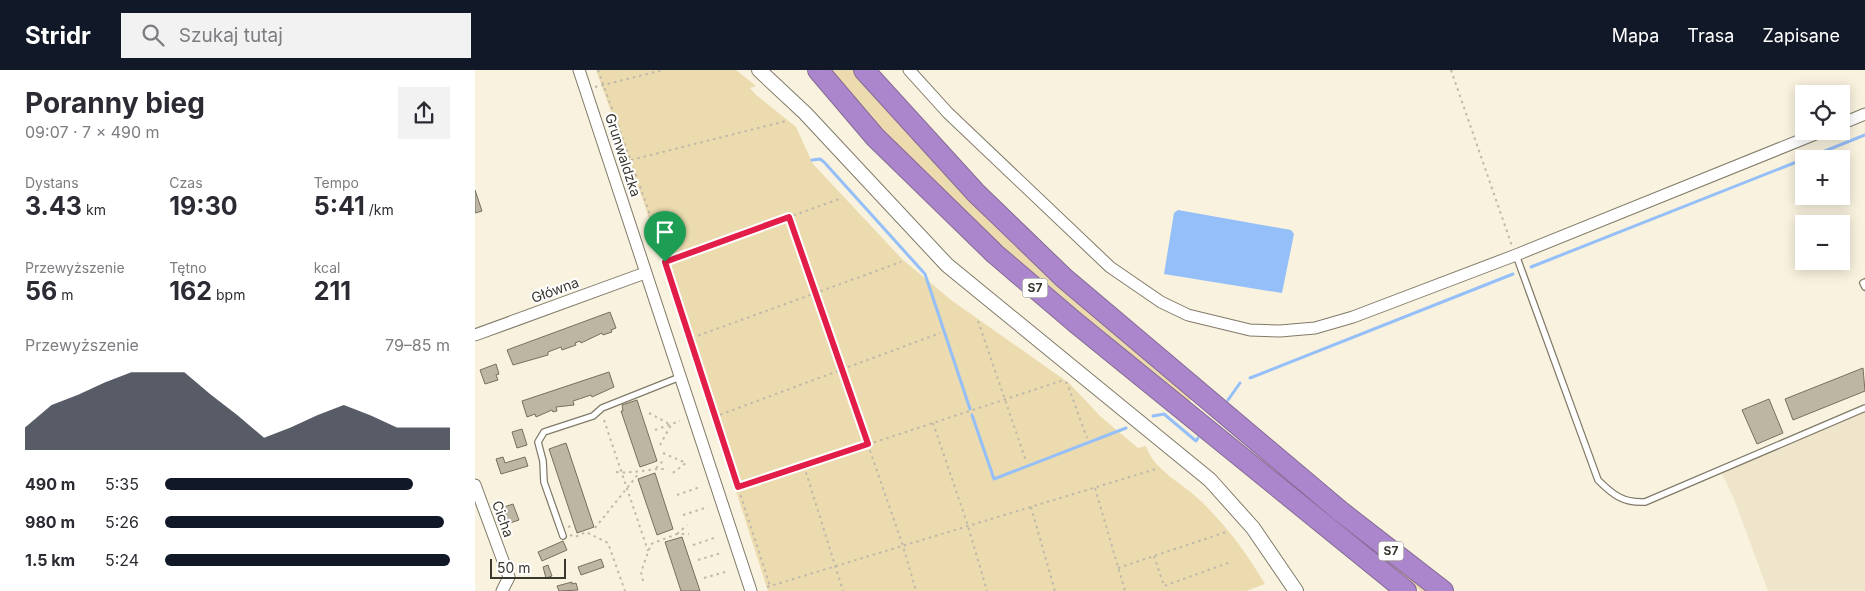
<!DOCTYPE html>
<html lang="pl">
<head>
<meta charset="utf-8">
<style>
  :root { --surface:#fff; --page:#f2f2f3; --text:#2b2b33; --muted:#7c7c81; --accent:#111827 }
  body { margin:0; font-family:Inter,sans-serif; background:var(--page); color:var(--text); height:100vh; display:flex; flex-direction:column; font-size:19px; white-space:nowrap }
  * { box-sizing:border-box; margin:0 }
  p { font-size:16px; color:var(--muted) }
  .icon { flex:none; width:28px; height:28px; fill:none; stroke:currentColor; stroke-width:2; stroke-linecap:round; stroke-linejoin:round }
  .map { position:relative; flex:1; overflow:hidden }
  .drawer { display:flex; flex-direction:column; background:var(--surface); width:475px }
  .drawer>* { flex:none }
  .tools { position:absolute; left:1320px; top:15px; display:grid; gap:10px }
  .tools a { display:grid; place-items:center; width:55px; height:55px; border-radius:0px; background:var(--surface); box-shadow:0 2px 12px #0003; font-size:25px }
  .scale { position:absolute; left:15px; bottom:12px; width:76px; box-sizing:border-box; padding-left:5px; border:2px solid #3a372f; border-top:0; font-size:14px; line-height:18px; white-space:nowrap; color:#3a372f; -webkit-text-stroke:4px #fff; paint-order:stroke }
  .pin { position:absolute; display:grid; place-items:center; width:42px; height:42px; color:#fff; margin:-51px -21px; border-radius:50% 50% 50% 0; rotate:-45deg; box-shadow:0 0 5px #0007 }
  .pin .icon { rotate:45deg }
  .round { display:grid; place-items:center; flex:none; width:52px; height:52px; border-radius:0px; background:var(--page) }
  .head { display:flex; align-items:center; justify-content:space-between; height:85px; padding:0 25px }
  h1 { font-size:28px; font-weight:700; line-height:38px }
  .stats { display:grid; grid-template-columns:repeat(3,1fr); gap:8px; height:85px; padding:5px 25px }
  .stats div { display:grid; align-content:center }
  .stats b { font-size:25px; font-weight:700 }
  .stats small { font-size:14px; font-weight:400 }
  .stats p { font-size:14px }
  .chart { height:140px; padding:10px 25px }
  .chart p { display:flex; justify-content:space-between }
  .chart svg { width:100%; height:90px; margin-top:5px; fill:var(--accent); opacity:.7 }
  ul { padding:0 25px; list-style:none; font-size:16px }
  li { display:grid; grid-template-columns:80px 60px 1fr; align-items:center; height:38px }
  li i { height:12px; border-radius:6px; background:var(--accent) }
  header { display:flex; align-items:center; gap:30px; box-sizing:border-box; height:70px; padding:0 25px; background:var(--accent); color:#fff }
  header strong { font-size:24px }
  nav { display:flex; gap:28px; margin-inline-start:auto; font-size:18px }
  .search { width:350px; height:45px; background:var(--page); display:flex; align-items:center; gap:12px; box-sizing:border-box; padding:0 18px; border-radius:0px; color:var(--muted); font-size:19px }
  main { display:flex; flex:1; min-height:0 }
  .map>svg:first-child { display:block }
</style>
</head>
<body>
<header>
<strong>Stridr</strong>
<div class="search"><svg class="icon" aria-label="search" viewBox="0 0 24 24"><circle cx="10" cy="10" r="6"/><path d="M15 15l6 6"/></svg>Szukaj tutaj</div>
<nav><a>Mapa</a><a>Trasa</a><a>Zapisane</a></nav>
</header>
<main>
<section class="drawer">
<div class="head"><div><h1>Poranny bieg</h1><p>09:07 · 7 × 490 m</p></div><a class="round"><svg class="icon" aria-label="share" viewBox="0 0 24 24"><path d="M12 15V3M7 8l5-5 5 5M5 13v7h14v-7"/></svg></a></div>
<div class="stats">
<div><p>Dystans</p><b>3.43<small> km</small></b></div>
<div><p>Czas</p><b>19:30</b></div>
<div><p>Tempo</p><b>5:41<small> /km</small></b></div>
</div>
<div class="stats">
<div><p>Przewyższenie</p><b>56<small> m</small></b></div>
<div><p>Tętno</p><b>162<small> bpm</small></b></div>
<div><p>kcal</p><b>211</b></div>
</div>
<div class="chart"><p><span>Przewyższenie</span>79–85 m</p>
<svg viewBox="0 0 160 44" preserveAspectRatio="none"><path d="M0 44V33L10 22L20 17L30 11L40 6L50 6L60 6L70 17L80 27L90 38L100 33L110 27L120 22L130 27L140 33L150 33L160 33V44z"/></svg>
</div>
<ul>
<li><b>490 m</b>5:35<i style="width:87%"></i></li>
<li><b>980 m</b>5:26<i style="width:98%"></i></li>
<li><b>1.5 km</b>5:24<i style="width:100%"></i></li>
</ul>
</section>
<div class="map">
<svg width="1390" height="521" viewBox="0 0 1390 521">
  <rect width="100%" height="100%" fill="#f9f2de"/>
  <path fill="#efe5ca" d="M1390 341V521H1293L1259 429 1245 400Z"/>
  <g fill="#ebdbaf">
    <path d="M121 0H261L281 16 275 18 280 24 321 57 338 94 427 189 476 230 594 313 625 346 663 378 671 376C679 401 709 414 727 432 753 458 771 482 790 514L771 521H293L169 133Z"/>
    <path d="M354 0H380L717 328 714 333 543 193 421 76Z"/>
    <path d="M823 416 954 521H946L820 419Z"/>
  </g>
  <path fill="#94bff8" d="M703 140 816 160 819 164 807 223 689 204 699 143Z"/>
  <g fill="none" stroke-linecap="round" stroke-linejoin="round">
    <g stroke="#94bff8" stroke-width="3">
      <path d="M1330 89 1390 65"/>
      <path d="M337 90 345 89 349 92 450 204 495 339"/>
      <path d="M1056 197 1329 89"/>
      <path d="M775 308 1038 204"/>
      <path d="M753 330 765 313"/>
      <path d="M497 345 519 409 651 358"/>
      <path d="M678 346 689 344 721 371 723 368"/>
    </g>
  </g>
  <g fill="#bdb6a3" stroke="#77705f">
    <path d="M0 120 7 141 0 143Z"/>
    <path d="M135 242 141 258 136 260 137 262 128 265 127 263 106 273 105 271 100 273 101 275 87 280 86 277 73 282V285L38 295 32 280Z"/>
    <path d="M21 294 24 304 21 305 23 310 10 314 5 300Z"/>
    <path d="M1388 298 1390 321 1318 350 1310 329Z"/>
    <path d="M134 302 139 317 117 327 116 325 98 331 99 335 81 337 82 341 78 342 77 340 61 347 60 344 52 347 47 331Z"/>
    <path d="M1294 329 1308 363 1282 374 1267 340Z"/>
    <path d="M162 330 182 391 165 397 146 341H148L147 335Z"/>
    <path d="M47 359 52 375 42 378 37 362Z"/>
    <path d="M91 373 119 457 102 463 74 379Z"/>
    <path d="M28 387 30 393 50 387 53 396 26 404 21 389Z"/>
    <path d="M180 403 198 459 182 465 163 409Z"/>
    <path d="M38 434 44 450 29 455 25 443 31 441 29 437Z"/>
    <path d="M207 467 225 521H206L190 472Z"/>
    <path d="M88 471 92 480 67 491 63 482Z"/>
    <path d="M126 489 129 497 106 505 103 497Z"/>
    <path d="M73 495 77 506 71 508 68 497Z"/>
    <path d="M97 512V514L101 513 103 520 84 521 82 516Z"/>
  </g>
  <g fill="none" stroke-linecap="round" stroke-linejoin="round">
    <g stroke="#817a68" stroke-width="8">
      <g id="service">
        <path d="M1041 185 1123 410C1138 425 1148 433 1170 432L1390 338"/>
        <path d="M1390 212 1388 213 1390 217"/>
        <path d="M88 466 69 412 68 391 63 372 69 362 118 346 127 338 205 307"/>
      </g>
    </g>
    <g stroke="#817a68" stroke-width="13">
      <g id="minor">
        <path d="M104 0 276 521"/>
        <path d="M434 0 473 43 635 197 686 232 713 245 775 260 805 261 840 258 878 247 1041 185 1348 61"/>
        <path d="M1366 54 1390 44"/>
        <path d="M0 265 170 203"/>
        <path d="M0 415 34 507 27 521"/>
      </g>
    </g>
    <g stroke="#817a68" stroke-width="16">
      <path id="tertiary" d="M284 0 330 43 472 195 735 410 778 458 821 521"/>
    </g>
    <g stroke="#846a95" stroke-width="22">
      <g id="motorway">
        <path d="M343 0 400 67 520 184 601 253 931 521"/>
        <path d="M389 0 501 123 589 208 865 441 968 521"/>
      </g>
    </g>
    <g stroke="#bfb9a9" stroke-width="2" stroke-dasharray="2.5 4" stroke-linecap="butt">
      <path d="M123 0 171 133 295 516"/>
      <path d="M976 0 1037 176"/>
      <path d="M120 17 188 0"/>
      <path d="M156 90 311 51"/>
      <path d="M314 147 428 476 441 521"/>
      <path d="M190 192 364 129"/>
      <path d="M503 251 551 391"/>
      <path d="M211 270 426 192"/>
      <path d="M174 343 196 355 185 375"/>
      <path d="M239 347 465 263"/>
      <path d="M129 350 173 481"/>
      <path d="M458 353 493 456 512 521"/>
      <path d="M180 360 205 351"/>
      <path d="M188 383 211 393 195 405"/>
      <path d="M329 396 368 521"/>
      <path d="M181 398 190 389"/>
      <path d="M141 402C160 404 175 398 193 399"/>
      <path d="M263 417 586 311 592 313 612 368"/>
      <path d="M620 418 650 521"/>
      <path d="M202 425 225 417"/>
      <path d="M556 437 580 521"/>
      <path d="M208 445 233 437"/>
      <path d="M93 457 99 455"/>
      <path d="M120 458 164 403"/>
      <path d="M202 464 212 455"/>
      <path d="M95 465 100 467 111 462 133 473 150 521"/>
      <path d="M218 475 242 467"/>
      <path d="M679 486 689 516 753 493"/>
      <path d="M223 490 246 483"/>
      <path d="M643 498 751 462"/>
      <path d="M229 508 250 502"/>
      <path d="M168 511 166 502 176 474 202 464H214"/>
      <path d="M292 517 684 398"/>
    </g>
    <use href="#service" stroke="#fff" stroke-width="5.5"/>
    <use href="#minor" stroke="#fff" stroke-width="11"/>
    <use href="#tertiary" stroke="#fff" stroke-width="14"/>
    <use href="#motorway" stroke="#ac86cc" stroke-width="20"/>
  </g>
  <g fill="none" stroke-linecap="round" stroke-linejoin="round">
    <g stroke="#fff" stroke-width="10">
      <path id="route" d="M314 147 393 374 263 417 190 192Z"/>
    </g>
    <use href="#route" stroke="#e11d48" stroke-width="6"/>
  </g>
  <g text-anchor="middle" stroke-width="4" stroke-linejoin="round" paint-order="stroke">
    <g fill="#fff" stroke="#75736d" stroke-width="1">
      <rect x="547.5" y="208.5" width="25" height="19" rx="4"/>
      <rect x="903.5" y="471.5" width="25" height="19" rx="4"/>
    </g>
    <g font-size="12" font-weight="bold" fill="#3a372f">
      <text x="560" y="222">S7</text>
      <text x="916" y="485">S7</text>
    </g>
    <g font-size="14" fill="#3a372f" stroke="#fff">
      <text transform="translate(148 85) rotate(72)" y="5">Grunwaldzka</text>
      <text transform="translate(80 220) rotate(-20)" y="5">Główna</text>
      <text transform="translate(28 449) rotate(70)" y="5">Cicha</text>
    </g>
  </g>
</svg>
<div class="tools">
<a><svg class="icon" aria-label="locate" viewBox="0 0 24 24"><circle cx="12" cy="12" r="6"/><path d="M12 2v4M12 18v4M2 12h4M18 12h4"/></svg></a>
<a>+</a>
<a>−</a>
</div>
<div class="scale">50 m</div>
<div class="pin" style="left:190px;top:192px;background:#1e9e55"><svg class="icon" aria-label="arrive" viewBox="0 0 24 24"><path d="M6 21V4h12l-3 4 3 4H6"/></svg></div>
</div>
</main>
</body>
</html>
